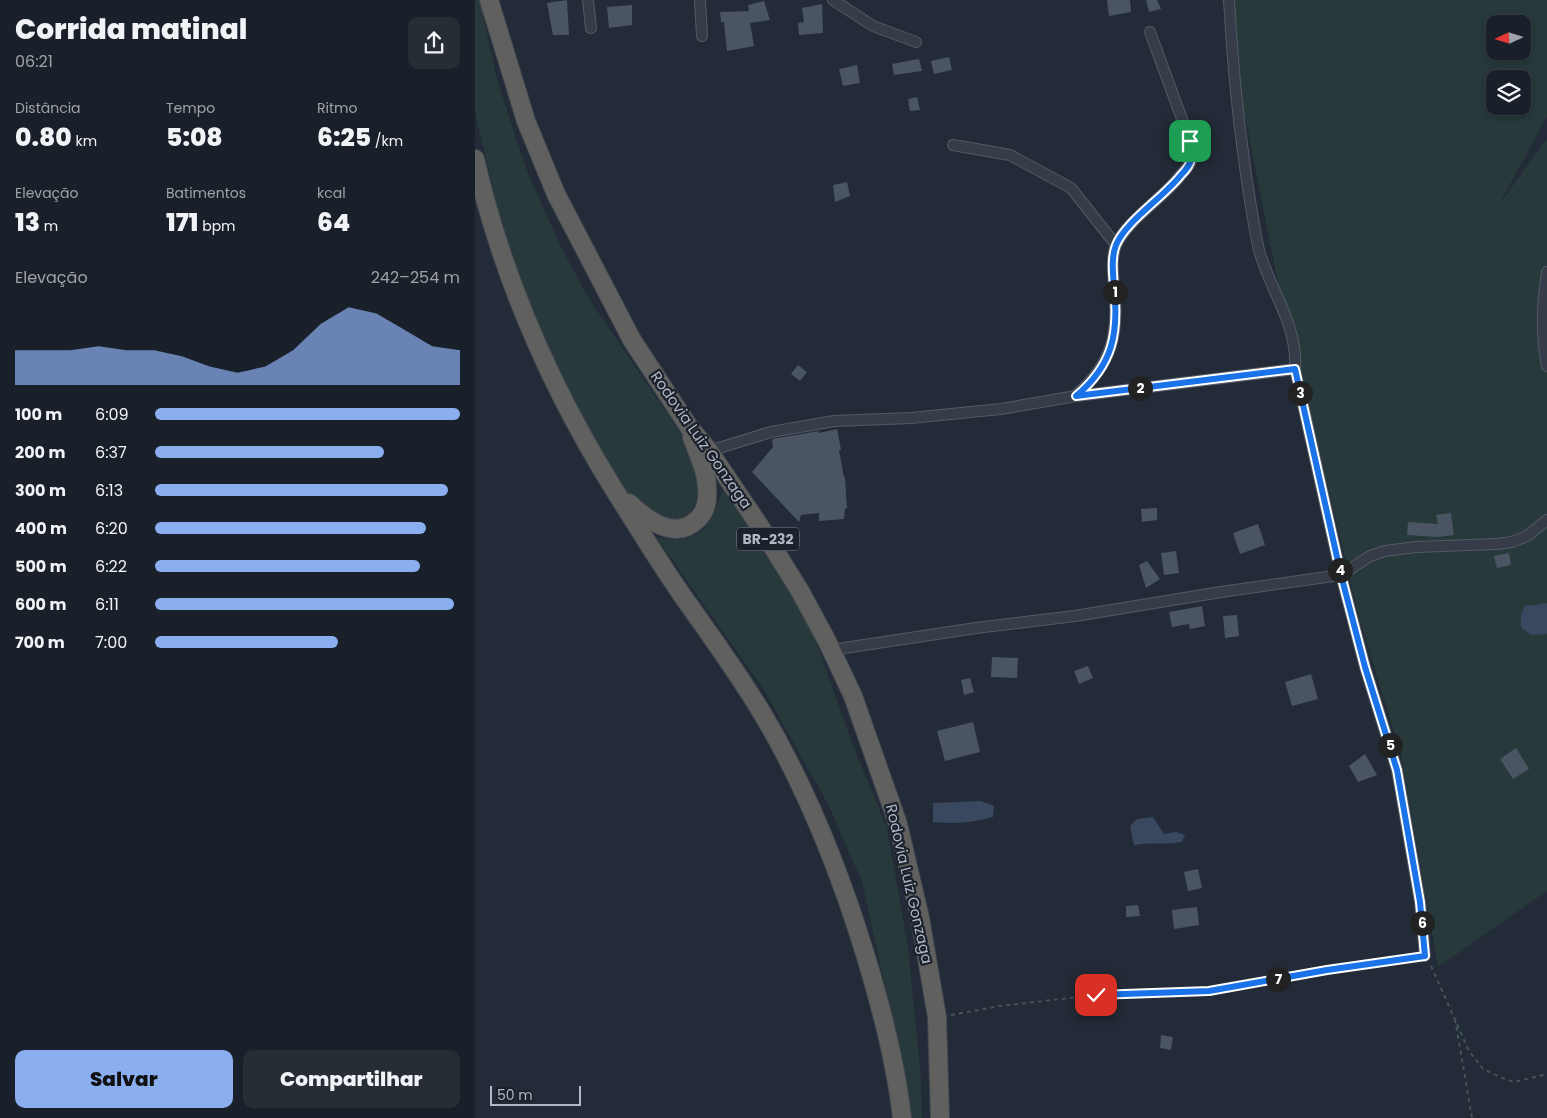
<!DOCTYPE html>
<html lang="pt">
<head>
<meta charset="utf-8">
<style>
  :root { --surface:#1a2029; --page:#272d35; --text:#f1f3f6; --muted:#9fa3a8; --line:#383e46; --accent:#8aaeef }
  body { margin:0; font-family:Poppins,sans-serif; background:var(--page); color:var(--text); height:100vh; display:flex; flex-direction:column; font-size:19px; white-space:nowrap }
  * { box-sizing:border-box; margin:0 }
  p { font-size:16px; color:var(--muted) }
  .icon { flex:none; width:28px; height:28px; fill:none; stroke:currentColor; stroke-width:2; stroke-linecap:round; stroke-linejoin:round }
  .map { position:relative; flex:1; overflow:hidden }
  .drawer { display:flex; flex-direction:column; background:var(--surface); width:475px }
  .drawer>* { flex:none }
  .needle { width:32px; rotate:266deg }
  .buttons { position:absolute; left:1011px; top:15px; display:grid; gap:10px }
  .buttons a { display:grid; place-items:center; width:45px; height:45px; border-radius:10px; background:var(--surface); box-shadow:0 2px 8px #0003,0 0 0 1px var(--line); font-size:25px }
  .scale { position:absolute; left:15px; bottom:12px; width:91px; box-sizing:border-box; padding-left:5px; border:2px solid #b1b7c4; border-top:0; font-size:14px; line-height:18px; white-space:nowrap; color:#b1b7c4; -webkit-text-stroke:4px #1b222c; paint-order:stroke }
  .pin { position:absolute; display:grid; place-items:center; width:42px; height:42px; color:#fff; margin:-21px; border-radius:10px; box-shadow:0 2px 8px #0006 }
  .km { position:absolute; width:25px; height:25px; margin:-12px; border-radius:50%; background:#222; color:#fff; font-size:14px; line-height:25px; text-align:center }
  .round { display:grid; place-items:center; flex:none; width:52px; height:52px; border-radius:10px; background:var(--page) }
  .overview { display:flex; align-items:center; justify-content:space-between; height:85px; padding:0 15px }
  h1 { font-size:28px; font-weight:800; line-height:38px }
  .stats { display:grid; grid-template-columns:repeat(3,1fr); gap:8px; height:85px; padding:5px 15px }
  .stats div { display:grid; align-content:center }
  .stats b { font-size:25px; font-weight:800 }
  .stats small { font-size:14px; font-weight:400 }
  .stats p { font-size:14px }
  .chart { height:140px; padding:10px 15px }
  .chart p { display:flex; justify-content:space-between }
  .chart svg { width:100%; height:90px; margin-top:5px; fill:var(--accent); opacity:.7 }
  .primary-button { display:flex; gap:10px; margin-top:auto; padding:10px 15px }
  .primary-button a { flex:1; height:58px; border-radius:10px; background:var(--accent); color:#111; font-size:20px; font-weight:800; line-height:58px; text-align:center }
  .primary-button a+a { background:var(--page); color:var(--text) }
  ul { padding:0 15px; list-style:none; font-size:16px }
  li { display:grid; grid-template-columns:80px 60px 1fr; align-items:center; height:38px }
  li i { height:12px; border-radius:6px; background:var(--accent) }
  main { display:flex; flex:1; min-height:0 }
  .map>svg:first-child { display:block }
</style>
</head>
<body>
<main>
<section class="drawer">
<div class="overview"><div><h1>Corrida matinal</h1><p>06:21</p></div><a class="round"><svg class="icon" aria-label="share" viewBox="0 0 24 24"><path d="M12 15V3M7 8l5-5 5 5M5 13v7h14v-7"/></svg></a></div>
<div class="stats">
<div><p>Distância</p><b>0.80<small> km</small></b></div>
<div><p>Tempo</p><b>5:08</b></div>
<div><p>Ritmo</p><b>6:25<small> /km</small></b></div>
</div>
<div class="stats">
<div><p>Elevação</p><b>13<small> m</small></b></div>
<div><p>Batimentos</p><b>171<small> bpm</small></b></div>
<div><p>kcal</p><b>64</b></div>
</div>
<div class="chart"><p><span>Elevação</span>242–254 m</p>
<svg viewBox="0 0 160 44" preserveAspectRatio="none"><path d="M0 44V27L10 27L20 27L30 25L40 27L50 27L60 30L70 35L80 38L90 35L100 27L110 14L120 6L130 9L140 17L150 25L160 27V44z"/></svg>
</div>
<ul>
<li><b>100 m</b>6:09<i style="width:100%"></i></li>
<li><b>200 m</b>6:37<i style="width:75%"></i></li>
<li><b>300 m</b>6:13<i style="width:96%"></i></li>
<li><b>400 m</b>6:20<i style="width:89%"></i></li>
<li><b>500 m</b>6:22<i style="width:87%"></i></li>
<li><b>600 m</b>6:11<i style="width:98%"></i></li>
<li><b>700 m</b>7:00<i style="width:60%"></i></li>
</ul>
<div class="primary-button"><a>Salvar</a><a>Compartilhar</a></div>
</section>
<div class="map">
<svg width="1072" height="1118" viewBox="0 0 1072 1118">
  <rect width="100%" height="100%" fill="#222b37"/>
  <g fill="#27393a" fill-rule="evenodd">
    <path d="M0 0H5L22 79 44 148 54 176 86 247 114 299 218 451 224 480 221 502 214 514 202 520 183 516 158 500 144 484 114 435 54 305 23 211 0 111Z"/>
    <path d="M759 0H1072V116L1024 205 1072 138V891L963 967 926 755 884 617 849 470 808 309 767 100ZM1020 24H1048V51H1020ZM1020 79H1048V106H1020Z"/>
    <path d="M248 490 306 572 339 636 377 743 412 828 433 948 446 1079 447 1118H434L424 1049 387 882 354 806 289 690 181 537C226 546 234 529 248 490Z"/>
  </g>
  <g fill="#39485f">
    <path d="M1072 603V634L1056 635 1046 627V614L1050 606Z"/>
    <path d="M506 801 519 806 518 817C499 823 478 824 458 822V803Z"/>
    <path d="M678 817 689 834 701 832 710 835 707 842C691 845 675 842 659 845L655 826 662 819Z"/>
  </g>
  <g fill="#4b5463">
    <path d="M92 0 94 35H78L72 3Z"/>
    <path d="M632 0H655L656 12 634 16Z"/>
    <path d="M671 0H682L686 9 674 12Z"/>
    <path d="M289 1 295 20 275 23 279 46 252 51 249 22H246L245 12 274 11 273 5Z"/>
    <path d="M347 4 348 33 324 35 323 23 329 22 327 8Z"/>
    <path d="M157 5V25L134 28 132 7Z"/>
    <path d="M474 57 477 70 459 74 456 61Z"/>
    <path d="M444 59 447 71 419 75 417 64Z"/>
    <path d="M382 65 385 83 368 86 364 69Z"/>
    <path d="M442 97 445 110 435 111 433 99Z"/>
    <path d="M372 182 375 196 360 202 358 185Z"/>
    <path d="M323 365 332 372 325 381 316 374Z"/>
    <path d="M362 429 366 450H364L369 477H370L372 508 370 509 369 519 344 521V513L326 515 324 522 277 472 298 447 297 439 344 431V433Z"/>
    <path d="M682 508V520L667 522 666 509Z"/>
    <path d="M976 513 979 535 962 537 932 535 933 522 963 524 961 515Z"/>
    <path d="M783 524 790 545 765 554 758 533Z"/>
    <path d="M701 551 704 573 689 575 686 553Z"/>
    <path d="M1034 553 1036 565 1022 568 1019 556Z"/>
    <path d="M672 561 685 579 671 588 664 565Z"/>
    <path d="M727 606 730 626 715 629 714 624 697 627 694 612Z"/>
    <path d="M762 615 764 636 750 638 748 616Z"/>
    <path d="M517 657 543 658 542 678 516 677Z"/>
    <path d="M613 666 618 678 604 684 599 671Z"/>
    <path d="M836 674 843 699 817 706 810 682Z"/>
    <path d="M495 678 499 692 489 695 486 680Z"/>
    <path d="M498 722 505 752 470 761 462 731Z"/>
    <path d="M1041 748 1054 769 1038 779 1025 759Z"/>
    <path d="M890 754 902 775 883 782 874 766Z"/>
    <path d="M723 869 727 888 713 891 709 872Z"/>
    <path d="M663 905 665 916 651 917V906Z"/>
    <path d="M722 907 724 925 699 929 697 910Z"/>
    <path d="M686 1035 698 1037 696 1050 685 1048Z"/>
  </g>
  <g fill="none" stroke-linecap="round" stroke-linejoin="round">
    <g stroke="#545a65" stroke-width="12">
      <g id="minor">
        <path d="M113 0 116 28"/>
        <path d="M225 0 227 36"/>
        <path d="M358 0 398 26 441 42"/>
        <path d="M754 0C757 56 762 111 770 167 774 195 778 223 784 250 795 291 823 324 820 369L866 575 890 667 922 770 945 902 950 956"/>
        <path d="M478 145 535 155 596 188 641 245"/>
        <path d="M1072 272C1067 303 1066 335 1072 366"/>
        <path d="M601 395C638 364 644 332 639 286 638 272 636 258 641 245 652 221 689 197 706 175 710 170 715 165 717 159 718 153 716 147 715 141L675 32"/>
        <path d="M234 451 296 432 359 421 436 418 526 409 601 396 820 369"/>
        <path d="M356 650 501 628 600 616 746 592 866 575 895 556 910 551 941 547 1022 544 1037 542 1052 536 1072 520"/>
      </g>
    </g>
    <g stroke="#414752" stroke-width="20">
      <g id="trunk">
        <path d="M14 0 51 121 81 194 157 340 214 427 234 451 284 525 325 591 352 641 378 696 423 824 445 918 462 1017 465 1118"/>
        <path d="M0 159C27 276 77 390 140 491 163 527 185 564 209 598 236 636 263 673 287 713 333 790 365 872 391 957 407 1010 421 1063 427 1118"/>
        <path d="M154 503C173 521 201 542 224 518 231 510 233 500 232 489 232 472 223 454 217 437"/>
      </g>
    </g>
    <g stroke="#445457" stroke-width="2" stroke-dasharray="4 4" stroke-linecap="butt">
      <path d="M956 966 994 1051 1008 1069 1032 1080 1039 1082 1072 1074"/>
      <path d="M476 1015 525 1006 621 995 734 991 852 970 940 958"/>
      <path d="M980 1019 997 1118"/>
    </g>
    <use href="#minor" stroke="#363d48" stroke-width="10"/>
    <use href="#trunk" stroke="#60605e" stroke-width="18"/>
  </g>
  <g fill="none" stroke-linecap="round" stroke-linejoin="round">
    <g stroke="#fff" stroke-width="10">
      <path id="route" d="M621 995 734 991 852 970 950 956 945 902 922 770 890 667 866 575 820 369 601 396C638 365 644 333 639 287 638 273 636 258 641 245 651 221 689 197 706 175 710 171 715 166 716 159 718 153 716 147 715 141"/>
    </g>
    <use href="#route" stroke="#1a73e8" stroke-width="6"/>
  </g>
  <g text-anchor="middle" stroke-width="4.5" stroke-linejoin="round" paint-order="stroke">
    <rect fill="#1b222c" stroke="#848a96" stroke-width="1" x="262" y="527.5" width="62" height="23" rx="4"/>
    <g font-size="14" font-weight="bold" fill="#b1b7c4">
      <text x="293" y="544">BR-232</text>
    </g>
    <g font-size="15" fill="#b1b7c4" stroke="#1b222c">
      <text transform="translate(226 440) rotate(55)" y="5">Rodovia Luiz Gonzaga</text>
      <text transform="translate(434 884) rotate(77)" y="5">Rodovia Luiz Gonzaga</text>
    </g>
  </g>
</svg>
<div class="buttons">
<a><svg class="needle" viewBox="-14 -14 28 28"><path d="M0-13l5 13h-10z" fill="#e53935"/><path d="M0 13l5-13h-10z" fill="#9fa3a8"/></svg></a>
<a><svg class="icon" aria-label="layers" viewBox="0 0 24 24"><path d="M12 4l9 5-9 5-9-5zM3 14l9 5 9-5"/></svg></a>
</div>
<div class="scale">50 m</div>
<div class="pin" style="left:715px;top:141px;background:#1e9e55"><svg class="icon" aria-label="arrive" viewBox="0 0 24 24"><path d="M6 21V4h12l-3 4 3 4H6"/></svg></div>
<div class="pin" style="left:621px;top:995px;background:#d93025"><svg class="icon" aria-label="check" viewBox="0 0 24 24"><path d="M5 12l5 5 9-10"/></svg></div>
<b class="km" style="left:640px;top:292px">1</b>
<b class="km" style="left:665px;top:388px">2</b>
<b class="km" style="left:825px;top:393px">3</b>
<b class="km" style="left:865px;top:570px">4</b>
<b class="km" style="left:915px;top:745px">5</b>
<b class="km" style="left:947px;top:923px">6</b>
<b class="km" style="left:803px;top:979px">7</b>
</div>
</main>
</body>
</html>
